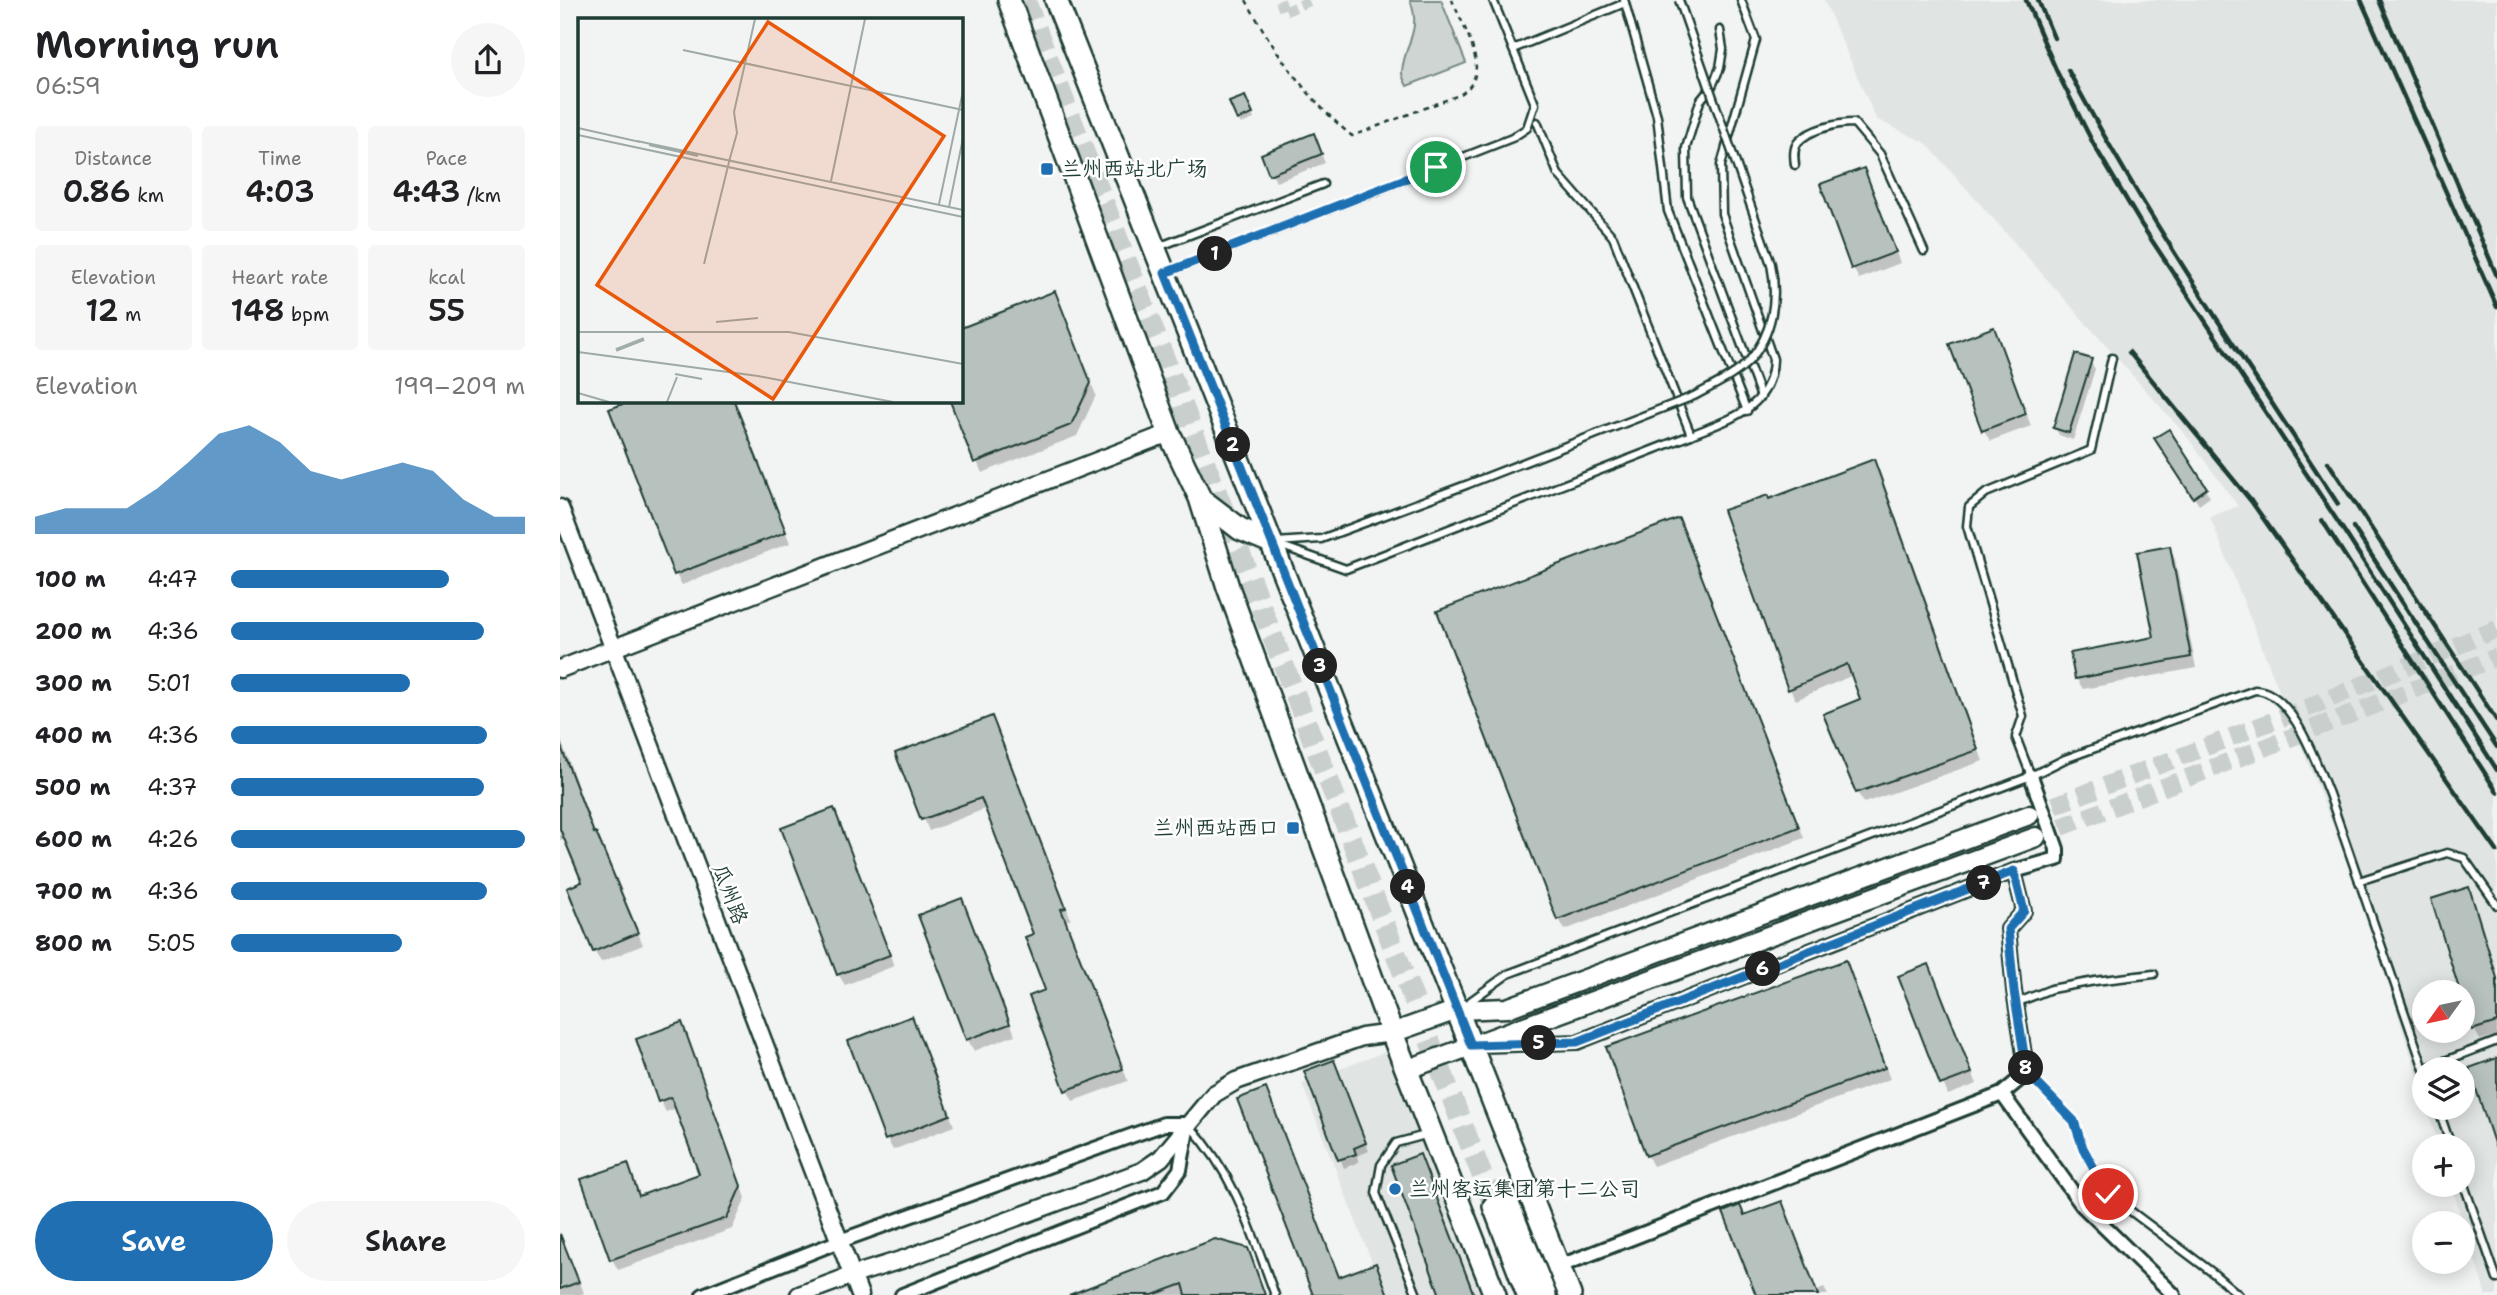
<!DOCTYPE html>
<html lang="en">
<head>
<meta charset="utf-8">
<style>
  :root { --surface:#fff; --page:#f6f6f6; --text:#202124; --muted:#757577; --accent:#1f6fb2 }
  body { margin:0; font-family:"Shantell Sans","LXGW WenKai TC",sans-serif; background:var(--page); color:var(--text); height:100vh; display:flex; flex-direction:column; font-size:26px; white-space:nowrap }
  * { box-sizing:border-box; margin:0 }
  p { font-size:23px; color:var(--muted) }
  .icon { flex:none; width:38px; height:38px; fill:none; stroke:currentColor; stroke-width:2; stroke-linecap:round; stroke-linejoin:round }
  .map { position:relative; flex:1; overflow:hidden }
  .sheet { display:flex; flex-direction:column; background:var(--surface); width:560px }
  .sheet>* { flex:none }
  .needle { width:46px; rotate:237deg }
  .tools { position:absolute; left:1852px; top:980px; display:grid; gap:14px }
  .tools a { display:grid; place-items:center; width:63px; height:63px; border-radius:50%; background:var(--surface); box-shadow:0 4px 18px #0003; font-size:35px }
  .pin { position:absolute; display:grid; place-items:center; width:60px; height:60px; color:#fff; margin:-30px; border:4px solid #fff; border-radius:50%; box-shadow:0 2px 7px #0007 }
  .km { position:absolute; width:35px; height:35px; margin:-18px; border-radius:50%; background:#222; color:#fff; font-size:19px; line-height:35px; text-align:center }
  .round { display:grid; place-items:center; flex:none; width:74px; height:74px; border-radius:37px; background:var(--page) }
  .headline { display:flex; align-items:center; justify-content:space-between; height:119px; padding:0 35px }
  h1 { font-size:38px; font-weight:600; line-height:52px }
  .metrics { display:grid; grid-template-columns:repeat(3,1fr); gap:10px; height:119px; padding:7px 35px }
  .metrics div { display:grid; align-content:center; border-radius:7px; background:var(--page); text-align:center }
  .metrics b { font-size:30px; font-weight:600 }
  .metrics small { font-size:19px; font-weight:400 }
  .metrics p { font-size:19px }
  .chart { height:196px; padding:14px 35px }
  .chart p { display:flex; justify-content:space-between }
  .chart svg { width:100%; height:126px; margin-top:7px; fill:var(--accent); opacity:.7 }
  .action { display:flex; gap:14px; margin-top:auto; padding:14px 35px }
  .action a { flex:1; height:80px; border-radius:42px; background:var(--accent); color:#fff; font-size:28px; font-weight:600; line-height:80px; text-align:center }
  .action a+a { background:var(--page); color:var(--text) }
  ul { padding:0 35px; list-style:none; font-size:23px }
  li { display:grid; grid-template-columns:112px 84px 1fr; align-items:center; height:52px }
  li i { height:18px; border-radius:9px; background:var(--accent) }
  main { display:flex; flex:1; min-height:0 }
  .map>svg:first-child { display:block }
</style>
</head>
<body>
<main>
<section class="sheet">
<div class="headline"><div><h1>Morning run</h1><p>06:59</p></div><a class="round"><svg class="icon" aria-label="share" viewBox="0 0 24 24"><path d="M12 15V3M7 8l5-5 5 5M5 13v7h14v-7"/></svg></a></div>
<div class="metrics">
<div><p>Distance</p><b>0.86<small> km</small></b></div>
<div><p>Time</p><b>4:03</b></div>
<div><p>Pace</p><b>4:43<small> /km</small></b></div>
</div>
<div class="metrics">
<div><p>Elevation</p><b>12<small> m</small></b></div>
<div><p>Heart rate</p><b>148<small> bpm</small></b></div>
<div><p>kcal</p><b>55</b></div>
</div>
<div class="chart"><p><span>Elevation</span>199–209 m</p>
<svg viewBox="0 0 160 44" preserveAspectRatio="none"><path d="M0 44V38L10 35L20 35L30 35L40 28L50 19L60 9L70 6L80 12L90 22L100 25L110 22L120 19L130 22L140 32L150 38L160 38V44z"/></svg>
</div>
<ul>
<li><b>100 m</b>4:47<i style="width:74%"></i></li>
<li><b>200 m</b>4:36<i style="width:86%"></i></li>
<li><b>300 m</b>5:01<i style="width:61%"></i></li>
<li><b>400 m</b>4:36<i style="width:87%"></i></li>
<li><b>500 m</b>4:37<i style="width:86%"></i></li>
<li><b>600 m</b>4:26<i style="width:100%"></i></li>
<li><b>700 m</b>4:36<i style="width:87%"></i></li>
<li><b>800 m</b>5:05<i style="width:58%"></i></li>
</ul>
<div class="action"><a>Save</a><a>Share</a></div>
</section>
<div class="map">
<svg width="1937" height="1295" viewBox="0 0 1937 1295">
  <rect width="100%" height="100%" fill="#f2f3f3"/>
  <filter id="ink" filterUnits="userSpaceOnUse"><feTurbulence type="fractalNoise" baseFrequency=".0143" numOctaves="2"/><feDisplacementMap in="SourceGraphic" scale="14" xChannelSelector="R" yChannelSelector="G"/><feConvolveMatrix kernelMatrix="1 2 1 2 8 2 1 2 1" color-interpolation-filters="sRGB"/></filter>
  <g filter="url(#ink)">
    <g fill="#e0e4e3" fill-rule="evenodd">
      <path d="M1264 0H1937V1295H1926L1891 1185H1902V1146H1879L1867 1108H1902V1069H1864V1097L1802 899 1650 517 1678 506 1628 438 1366 143 1316 119ZM1864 992H1902V1031H1864Z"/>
      <path d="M832 1049 928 1295H825L742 1084Z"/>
    </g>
    <path fill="#ced5d3" stroke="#768984" stroke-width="2" d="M850 0H881L906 63 847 86C845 81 841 76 842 71 845 42 862 31 850 0Z"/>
    <g fill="#0003">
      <path d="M687 103 694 119 681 124 678 119Z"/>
      <path d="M757 143 765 163 716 182 703 155Z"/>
      <path d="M1303 170 1310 181 1340 263 1299 279 1293 268Z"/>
      <path d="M494 293 536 395 517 436 422 473 391 401H401V330Z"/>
      <path d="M1433 329 1439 340 1471 426 1430 441 1424 430Z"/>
      <path d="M1530 361 1535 369 1513 440 1499 435 1495 427Z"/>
      <path d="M76 401H175L230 543 122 585 116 575 52 410Z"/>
      <path d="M1608 431 1650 497 1639 505 1601 446Z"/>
      <path d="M1313 461 1320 472 1423 761 1304 803 1297 792 1303 700 1293 675 1236 700 1230 689 1165 512 1209 501Z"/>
      <path d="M1118 520 1125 531 1244 838 1005 930 999 919 880 612Z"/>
      <path d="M1609 548 1615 559 1636 668 1523 689 1516 678 1596 638Z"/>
      <path d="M432 718 438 729 511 919 506 921 568 1081 513 1101 507 1090 471 997 487 991 476 935 427 808 369 831 337 754Z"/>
      <path d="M0 737 35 834 42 845 83 945 41 962 34 951 24 883 6 838 0 840Z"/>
      <path d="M273 810 279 821 334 966 285 985 278 974Z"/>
      <path d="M1908 889 1914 900 1937 973V1035L1920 1040 1914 1029Z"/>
      <path d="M402 900 408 911 455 1035 414 1051 408 1040 361 916Z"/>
      <path d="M1285 962 1291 973 1330 1079 1093 1166 1087 1155Z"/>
      <path d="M1368 966 1417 1084 1388 1095 1340 977Z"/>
      <path d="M351 1018 358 1029 394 1126 333 1150 327 1139Z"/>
      <path d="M121 1024 127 1035 186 1198 172 1229 58 1270 52 1259 67 1165 81 1197 141 1175 117 1108 106 1112 100 1101Z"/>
      <path d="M777 1070 809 1151 797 1156 799 1162 784 1168 746 1072Z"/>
      <path d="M711 1101 780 1278 815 1265 828 1295H755Z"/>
      <path d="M860 1156 866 1167 915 1295H882Z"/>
      <path d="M1226 1211 1257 1291 1264 1288 1268 1295H1197L1184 1217Z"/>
      <path d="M0 1231 24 1293 20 1295H0Z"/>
      <path d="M655 1241 686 1250 705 1295H508Z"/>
    </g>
    <g fill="#b7c1bd" stroke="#1f3d34" stroke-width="2">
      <path d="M685 96 693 114 677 120 669 102Z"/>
      <path d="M754 133 762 154 709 175 701 154Z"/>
      <path d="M1304 168 1336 252 1291 269 1260 184Z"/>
      <path d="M495 291 531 383 511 425 414 463 390 401H401V328Z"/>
      <path d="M1434 327 1466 414 1422 431 1389 344Z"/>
      <path d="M1515 354 1532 359 1509 433 1493 428Z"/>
      <path d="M71 401H174L226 532 114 575 49 409Z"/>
      <path d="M1609 429 1647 488 1633 498 1594 438Z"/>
      <path d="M1314 459 1418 750 1296 793 1263 714 1300 699 1287 664 1228 690 1163 510 1208 495 1209 499Z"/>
      <path d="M1119 518 1239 827 997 920 877 611Z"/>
      <path d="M1610 546 1631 657 1515 679 1510 653 1594 637 1577 552Z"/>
      <path d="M432 716 506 908 501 909 563 1069 505 1091 469 996 485 990 465 937 473 934 421 798 361 820 335 753Z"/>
      <path d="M0 744 34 833 36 832 78 933 33 952 7 888 22 882 0 829Z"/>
      <path d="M274 808 330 955 277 975 221 828Z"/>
      <path d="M1909 887 1937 978V1022L1912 1030 1902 992H1900L1871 899Z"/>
      <path d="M402 898 450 1024 406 1040 358 915Z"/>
      <path d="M1286 960 1325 1068 1086 1156 1046 1047Z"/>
      <path d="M1369 964 1412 1073 1380 1085 1338 976Z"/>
      <path d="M352 1016 390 1115 325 1140 288 1041Z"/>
      <path d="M122 1022 181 1186 167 1218 50 1260 21 1179 68 1163 79 1196 139 1174 111 1097 98 1102 76 1039Z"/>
      <path d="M1937 1058V1146H1935L1909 1068Z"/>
      <path d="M774 1060 806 1143 794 1148 796 1154 778 1160 744 1071Z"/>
      <path d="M706 1088 779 1277 816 1263 828 1295H753L677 1099Z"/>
      <path d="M860 1154 914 1295H880L831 1165Z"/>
      <path d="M1222 1201 1258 1295H1196L1163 1212 1180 1205 1184 1215Z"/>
      <path d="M0 1234 19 1282 0 1289Z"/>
      <path d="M655 1239 688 1248 705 1295H626L623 1284 593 1295H509Z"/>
    </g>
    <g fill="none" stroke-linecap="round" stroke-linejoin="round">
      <path stroke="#c8cfcd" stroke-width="10" stroke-dasharray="10 5" stroke-linecap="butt" d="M720 0 724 12 752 0"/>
      <g stroke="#c8cfcd" stroke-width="18" stroke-dasharray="18 9" stroke-linecap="butt">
        <path d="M1469 815 1747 708 1937 629"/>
        <path d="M1476 837 1937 657"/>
      </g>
      <path stroke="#c8cfcd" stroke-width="21" stroke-dasharray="21 10" stroke-linecap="butt" d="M465 0 934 1206"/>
      <g stroke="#1f3d34" stroke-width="11">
        <g id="service">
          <path d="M1065 3 1097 116 1108 211 1187 411"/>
          <path d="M1160 30 1163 49 1160 68 1152 86 1140 101 1126 148 1127 197 1201 397"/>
          <path d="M953 49 1065 3 1064 0"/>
          <path d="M977 122 998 174 1053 237 1131 435"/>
          <path d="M1235 165C1234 157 1233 148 1238 142 1250 129 1277 123 1294 123L1320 154 1364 251"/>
          <path d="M598 247 763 184"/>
          <path d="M609 272 952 138 967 128 975 104 933 0"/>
          <path d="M716 542 761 539 906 485"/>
          <path d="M719 545 786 569 1131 435C1169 419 1212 409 1213 359L1162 214 1161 165 1196 40 1181 0"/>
          <path d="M1471 776 1456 737 1463 716 1407 526 1409 507 1426 493 1531 450 1552 358"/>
          <path d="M1799 881 1887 853 1904 858 1937 905"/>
          <path d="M1456 1003 1491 989 1535 981 1594 974"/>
          <path d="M905 1005 948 974 1471 776 1505 759 1695 690C1732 690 1757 765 1769 794L1864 1069"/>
          <path d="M1864 1069 1937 1041"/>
          <path d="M1467 1073 1514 1121 1523 1148 1548 1194 1653 1273 1679 1295"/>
          <path d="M1878 1108 1891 1146"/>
          <path d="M630 1126C676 1176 692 1233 715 1295"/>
          <path d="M1902 1179 1937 1279"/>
          <path d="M857 1295 816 1193 821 1165 836 1143 869 1134"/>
        </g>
      </g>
      <g stroke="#1f3d34" stroke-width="18">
        <g id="minor">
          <path d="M925 1045 1017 1042 1454 871 1497 859V849L1471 776"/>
          <path d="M1442 1094 1522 1205 1614 1295"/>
          <path d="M1000 1266 1442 1094 1467 1073 1454 991 1448 929 1464 911 1454 871"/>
          <path d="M143 1295 280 1241 604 1124H628L620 1170 603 1192 342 1295"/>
        </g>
      </g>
      <g stroke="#1f3d34" stroke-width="21">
        <g id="tertiary">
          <path d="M0 508 300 1295"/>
          <path d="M0 669 609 433"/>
          <path d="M239 1295 293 1275 344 1259 582 1171 601 1158 654 1094 676 1081 802 1037 832 1033"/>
        </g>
      </g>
      <g stroke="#1f3d34" stroke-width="23">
        <g id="secondary">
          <path d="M832 1033 897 1010 947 1008 1469 815"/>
          <path d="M846 1070 1476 837"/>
        </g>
      </g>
      <g stroke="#1f3d34" stroke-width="26">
        <g id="primary">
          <path d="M449 0 609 433 640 498 668 587 832 1033 935 1295"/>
          <path d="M496 0 1010 1295"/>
          <path d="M642 500 680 529 711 542"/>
          <path d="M946 1199 985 1295"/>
          <path d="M934 1206 968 1295"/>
        </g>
      </g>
      <path stroke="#1f3d34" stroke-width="2.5" stroke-dasharray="5 5" stroke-linecap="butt" d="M686 0C713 50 748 100 792 136L899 95C935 75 904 29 892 0"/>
      <use href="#service" stroke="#fff" stroke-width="6"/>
      <use href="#minor" stroke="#fff" stroke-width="12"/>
      <use href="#tertiary" stroke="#fff" stroke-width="16"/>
      <use href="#secondary" stroke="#fff" stroke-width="18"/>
      <use href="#primary" stroke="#fff" stroke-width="21"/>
      <g stroke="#1f3d34" stroke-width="4.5">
        <path d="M1466 0 1497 72 1534 145 1581 224 1786 534 1937 770"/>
        <path d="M1478 0 1494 38"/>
        <path d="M1801 0 1937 307"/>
        <path d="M1819 0 1937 276"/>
        <path d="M1508 70C1588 221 1685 361 1778 504"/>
        <path d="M1569 352 1691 501 1937 851"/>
        <path d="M1768 462 1937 721"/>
        <path d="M1762 520 1937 792"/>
        <path d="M1793 527 1937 747"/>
      </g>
      <g stroke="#1f3d34" stroke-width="11" stroke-linecap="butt">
        <path id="service-bridge" d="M906 485 1134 396C1152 386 1175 376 1189 361 1213 334 1218 298 1211 264L1119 0"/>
      </g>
      <use href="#service-bridge" stroke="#fff" stroke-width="6"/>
    </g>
  </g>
  <g fill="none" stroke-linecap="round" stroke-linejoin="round" filter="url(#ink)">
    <g stroke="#fff" stroke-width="14">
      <path id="route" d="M876 167 605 273 911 1045 1017 1042 1454 871 1464 911 1448 929 1454 991 1467 1073 1514 1121 1523 1148 1548 1194"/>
    </g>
    <use href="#route" stroke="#1f6fb2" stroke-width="9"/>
  </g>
  <g fill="#1f6fb2" stroke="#fff" stroke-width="2.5">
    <rect x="480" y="162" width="14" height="14" rx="3.5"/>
    <rect x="726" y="821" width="14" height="14" rx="3.5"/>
    <circle cx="835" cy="1189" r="7"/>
  </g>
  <g text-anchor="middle" stroke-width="5" stroke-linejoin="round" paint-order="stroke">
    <g font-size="21" fill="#1f3d34" stroke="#fff" text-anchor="start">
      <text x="501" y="176">兰州西站北广场</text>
      <text x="719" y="835" text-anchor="end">兰州西站西口</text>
      <text x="849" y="1196">兰州客运集团第十二公司</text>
    </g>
    <g font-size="21" fill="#1f3d34" stroke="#fff">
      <text transform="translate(170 894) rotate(69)" y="7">瓜州路</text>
    </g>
  </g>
  <g transform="translate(18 18)">
    <rect width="385" height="385" fill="#f2f3f3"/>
    <path fill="none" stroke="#a1adaa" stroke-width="3.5" d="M38 332 66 321"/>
    <path fill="none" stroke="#9eaaa7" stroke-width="2" d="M105 32 385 92M0 110 62 124M0 117 385 199M59 123 385 192M71 127 120 138M152 140 159 115 156 94 177 1M253 163 287 1M361 186 385 73M371 189 385 120M126 246 152 140M138 304 180 300M0 314H211L385 346M0 334 180 358 315 384M97 356 124 361M0 375 31 384M89 384 99 359"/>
    <path fill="#e8590c" fill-opacity="0.15" stroke="#e8590c" stroke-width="3.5" d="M190 4 366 118 195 381 19 267Z"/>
    <rect width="385" height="385" fill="none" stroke="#1f3d34" stroke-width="3.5"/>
  </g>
</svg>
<div class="tools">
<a><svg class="needle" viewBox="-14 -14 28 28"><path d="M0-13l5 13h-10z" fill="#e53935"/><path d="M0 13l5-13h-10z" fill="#757577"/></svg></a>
<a><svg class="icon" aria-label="layers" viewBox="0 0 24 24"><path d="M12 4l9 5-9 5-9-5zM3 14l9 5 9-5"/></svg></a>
<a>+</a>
<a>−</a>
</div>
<div class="pin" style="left:876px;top:167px;background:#1e9e55"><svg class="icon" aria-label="arrive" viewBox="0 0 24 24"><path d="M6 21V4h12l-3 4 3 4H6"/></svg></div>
<div class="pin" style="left:1548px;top:1194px;background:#d93025"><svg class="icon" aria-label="check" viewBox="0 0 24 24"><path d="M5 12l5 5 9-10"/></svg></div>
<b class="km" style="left:655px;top:254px">1</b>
<b class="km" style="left:673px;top:445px">2</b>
<b class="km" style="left:760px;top:666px">3</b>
<b class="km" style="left:848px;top:887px">4</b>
<b class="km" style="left:979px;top:1043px">5</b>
<b class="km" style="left:1203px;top:969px">6</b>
<b class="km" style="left:1424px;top:883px">7</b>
<b class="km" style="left:1466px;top:1068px">8</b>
</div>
</main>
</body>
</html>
